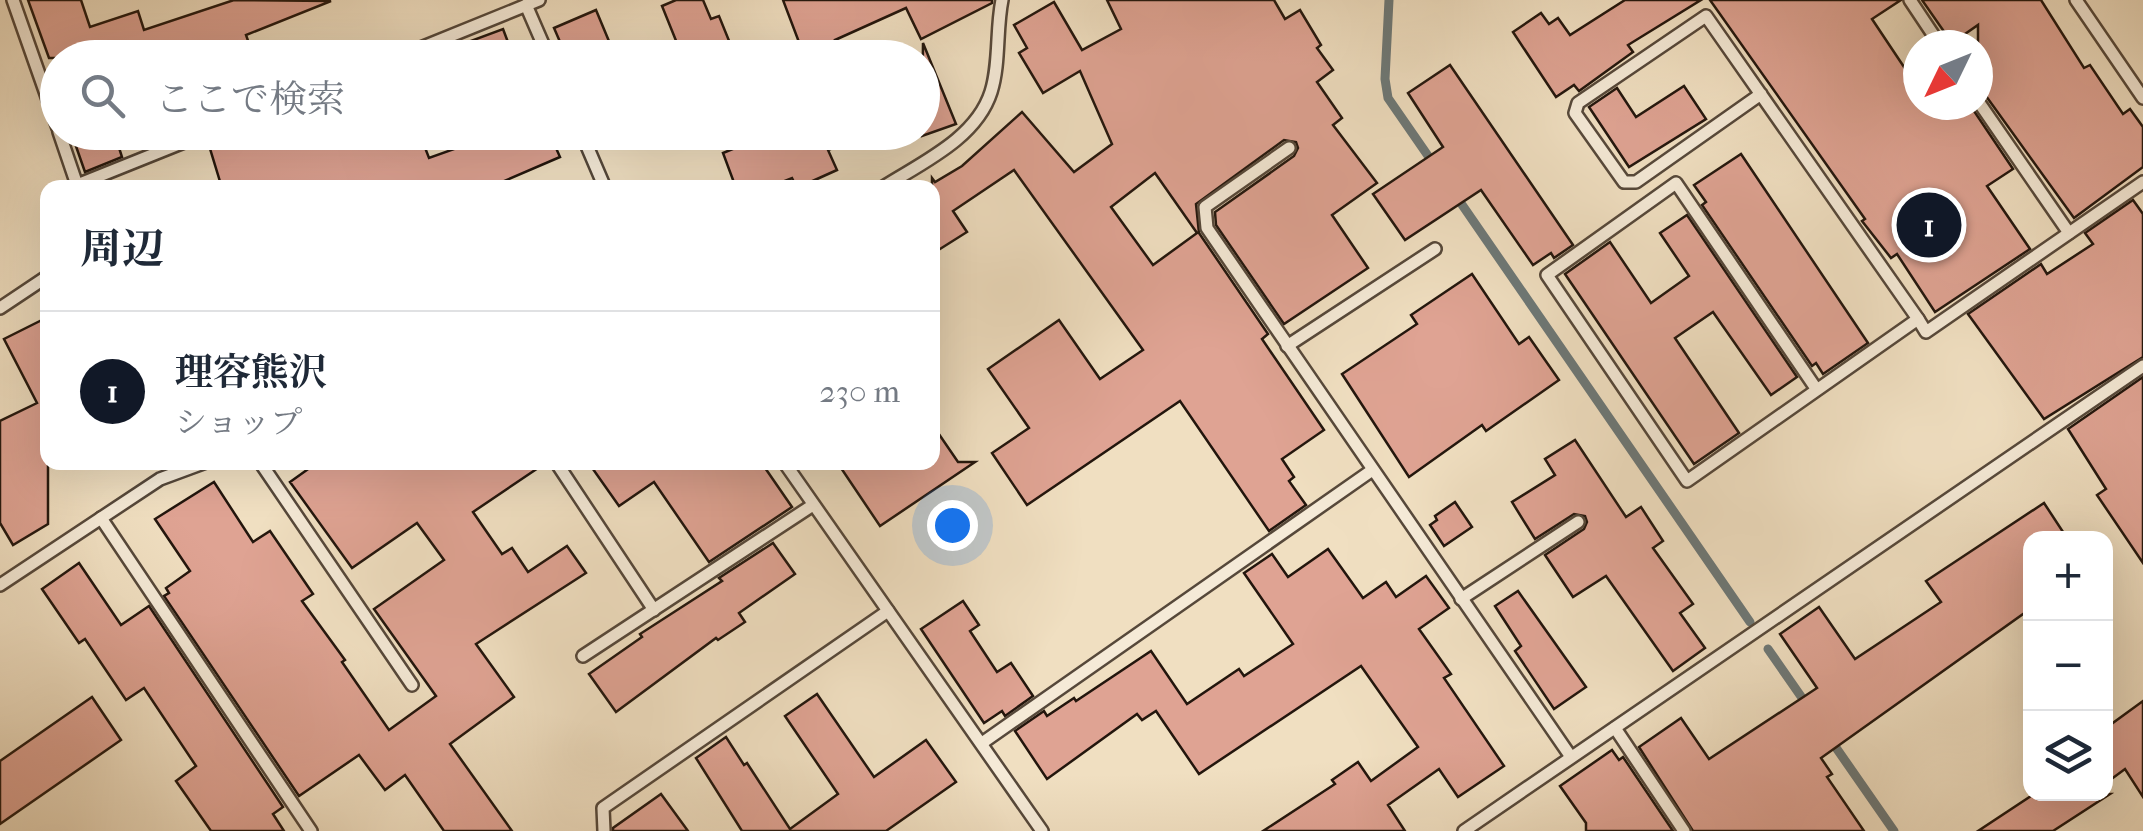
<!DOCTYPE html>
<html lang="ja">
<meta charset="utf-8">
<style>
body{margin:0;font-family:"IM FELL French Canon","Noto Serif JP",serif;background:#f6f6f7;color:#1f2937}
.controls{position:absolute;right:30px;bottom:30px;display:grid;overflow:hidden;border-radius:20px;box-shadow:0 10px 40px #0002}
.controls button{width:90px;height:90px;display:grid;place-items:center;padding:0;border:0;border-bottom:2px solid #e0e1e3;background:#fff;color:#1f2937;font:50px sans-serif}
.compass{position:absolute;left:1903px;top:30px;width:90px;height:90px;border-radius:50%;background:#fff;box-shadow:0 10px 40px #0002;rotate:227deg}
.you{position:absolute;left:952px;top:525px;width:35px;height:35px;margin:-25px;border:8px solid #fff;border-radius:50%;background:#1a73e8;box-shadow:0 0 0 15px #1a73e833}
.badge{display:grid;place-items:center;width:65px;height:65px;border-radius:50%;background:#111827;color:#fff;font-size:32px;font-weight:700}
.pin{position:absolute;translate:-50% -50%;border:5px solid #fff;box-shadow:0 2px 10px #0006}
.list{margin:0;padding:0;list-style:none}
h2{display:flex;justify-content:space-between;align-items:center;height:130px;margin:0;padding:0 40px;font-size:42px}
h2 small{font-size:32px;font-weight:400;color:#747a83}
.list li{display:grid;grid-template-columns:65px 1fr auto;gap:30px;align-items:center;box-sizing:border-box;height:160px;padding:0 40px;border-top:2px solid #e0e1e3}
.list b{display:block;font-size:38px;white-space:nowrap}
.list p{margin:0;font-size:32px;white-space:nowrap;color:#747a83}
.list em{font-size:32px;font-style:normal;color:#747a83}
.icon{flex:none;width:55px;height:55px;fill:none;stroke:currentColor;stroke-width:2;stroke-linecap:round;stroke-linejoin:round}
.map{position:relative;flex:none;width:2143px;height:831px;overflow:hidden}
.search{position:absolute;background:#fff;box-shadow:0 10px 40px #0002;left:40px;top:40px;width:900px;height:110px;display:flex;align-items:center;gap:25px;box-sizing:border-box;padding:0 35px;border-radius:55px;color:#747a83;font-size:38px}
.panel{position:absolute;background:#fff;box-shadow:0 10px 40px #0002;left:40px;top:180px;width:900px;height:290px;border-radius:20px}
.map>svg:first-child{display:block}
</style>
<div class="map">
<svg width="2143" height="831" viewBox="0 0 2143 831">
<rect width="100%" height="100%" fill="#f0dfc1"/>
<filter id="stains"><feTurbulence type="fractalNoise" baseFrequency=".002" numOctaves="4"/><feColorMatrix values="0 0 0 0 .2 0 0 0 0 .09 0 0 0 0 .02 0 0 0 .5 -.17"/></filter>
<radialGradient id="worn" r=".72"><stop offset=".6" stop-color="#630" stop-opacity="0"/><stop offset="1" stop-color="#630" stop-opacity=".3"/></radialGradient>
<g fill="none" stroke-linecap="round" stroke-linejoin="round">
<g stroke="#6d7877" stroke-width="9">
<path d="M1389,0L1385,79L1388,98L1433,163"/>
<path d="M1456,196L1750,622"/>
<path d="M1768,649L1807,705"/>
<path d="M1830,739L1894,831"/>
</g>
</g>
<g fill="#dfa393" stroke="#23160d" stroke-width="2.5" fill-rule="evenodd">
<path d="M28,0H81L90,27L138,11L144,30L234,0L331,1L246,35L254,58H49Z"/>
<path d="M676,0H703L711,19L719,16L736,58H683L662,6Z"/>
<path d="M783,0H992V3L921,39L906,8L835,40L842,58H805Z"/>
<path d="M1107,0H1274L1285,19L1300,10L1321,45L1317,48L1333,70L1317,82L1342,118L1333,125L1377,183L1332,215L1368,268L1284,324L1216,225L1215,212L1294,156L1298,148L1296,142L1284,140L1196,204L1199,233L1268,334L1262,339L1324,430L1282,459L1294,477L1289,481L1306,505L1269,531L1180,401L1027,505L992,453L1029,428L988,369L1059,320L1100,379L1143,350L1014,170L953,211L967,232L932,254V178L935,182L962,166L1022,112L1074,172L1112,144L1080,71L1043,93L1019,53L1027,48L1014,25L1054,2L1082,50L1121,29ZM1155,173L1197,233L1153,265L1111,207Z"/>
<path d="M1625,0H1701L1628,45L1633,52L1579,91L1574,85L1556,97L1513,32L1541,13L1549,24L1558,18L1570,35Z"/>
<path d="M1710,0H1901L1872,19L1918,88V105H1970L2013,169L1987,186L2030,249L1935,312L1897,254L1891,258L1862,221L1865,219Z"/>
<path d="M1922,0H2041L2084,68L2090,65L2123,114L2130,109L2143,127V167L2074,218L1986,96L1978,92V25L1952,43Z"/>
<path d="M596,10L616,58H567L554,28Z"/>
<path d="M503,29L514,58H434L433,55Z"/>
<path d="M923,43L956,124L922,136V132Z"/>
<path d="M1450,65L1573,245L1554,258L1551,253L1533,265L1481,190L1405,240L1373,194L1443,147L1408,93Z"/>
<path d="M1684,86L1706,119L1629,167L1589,107L1617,88L1636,117Z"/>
<path d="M71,132H114L122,157L85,172Z"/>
<path d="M218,132H419L429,158L482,139L484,145L511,132H549L560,157L488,188H222L208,142Z"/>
<path d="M774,132H869V134L828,150L837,170L797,188L792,178L767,188H736L723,153Z"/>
<path d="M1741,154L1868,343L1823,374L1816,363L1812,366L1702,205L1706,202L1694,185Z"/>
<path d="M2133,200L2143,214V357L2044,419L1968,314L2041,264L2047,274L2093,244L2085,233Z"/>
<path d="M1687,215L1797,377L1771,395L1713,312L1675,338L1739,433L1694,464L1565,274L1610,242L1651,303L1689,276L1660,233Z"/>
<path d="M1472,274L1519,344L1529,337L1559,380L1486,431L1482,425L1409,477L1342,374L1417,324L1411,315Z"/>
<path d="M48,317V524L13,545L0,523V421L37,403L4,339Z"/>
<path d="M2143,377V563L2097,495L2106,489L2068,429Z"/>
<path d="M932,424L958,462H975L880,526L837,462H932Z"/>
<path d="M1575,440L1626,517L1641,507L1663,541L1653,548L1693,604L1680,613L1705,648L1673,671L1606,576L1573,597L1545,555L1584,529L1587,522L1585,516L1574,514L1535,539L1512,502L1555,475L1545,459Z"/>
<path d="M318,462H547L473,512L502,554L512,548L528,572L567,546L586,573L476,644L514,697L450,744L512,831H444L405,775L385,790L359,755L299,796L164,596L169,593L166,588L190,571L155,519L214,482L253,542L270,531L313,594L302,601L345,660L342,662L389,730L436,696L374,609L444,560L417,523L352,568L290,482Z"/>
<path d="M588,462H761L792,507L709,562L654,482L619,506Z"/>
<path d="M1455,502L1472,527L1444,546L1430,525L1437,520L1435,516Z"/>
<path d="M2044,503L2067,538H2030V609L1821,758L1832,774L1827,777L1864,831H1693L1639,747L1681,718L1709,759L1817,688L1780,634L1819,607L1855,659L1941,602L1926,581Z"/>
<path d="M773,543L795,574L739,613L745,622L718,640L716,638L616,712L589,674L642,637L640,634L722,581L719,578Z"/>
<path d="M1328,549L1363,598L1386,582L1396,597L1426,576L1449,608L1419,629L1451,674L1444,678L1504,766L1458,797L1439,769L1388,805L1405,831H1263L1335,784L1332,780L1358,762L1371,781L1418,747L1361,666L1199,774L1156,711L1142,720L1137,714L1047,779L1015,731L1044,711L1047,716L1074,698L1076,701L1151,651L1187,704L1239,669L1244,676L1293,644L1244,573L1272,554L1288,577Z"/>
<path d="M79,563L121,625L149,606L283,807L273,814L284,831H211L176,781L196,766L144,688L126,700L85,639L79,643L42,589Z"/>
<path d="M1518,591L1586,687L1554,709L1515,651L1521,646L1495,606Z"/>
<path d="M963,601L979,625L970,631L997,672L1011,663L1033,696L1005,716L1002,711L984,723L921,629Z"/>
<path d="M817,694L874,777L926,740L956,782L886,831H742L696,758L726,737L744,765L747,763L790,829L838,794L785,716Z"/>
<path d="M92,697L121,740L0,824V761Z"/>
<path d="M2143,701V797L2125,769L2106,783V728Z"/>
<path d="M1612,750L1619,760L1623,757L1673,831H1586V823L1560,786Z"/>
<path d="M661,794L688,831H613V828Z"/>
<path d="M2034,794H2110L2053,831H1978Z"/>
</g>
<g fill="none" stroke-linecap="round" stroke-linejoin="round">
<g stroke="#56483a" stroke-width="16">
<g id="service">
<path d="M13,0L58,128"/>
<path d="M1910,0L1940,45"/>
<path d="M2076,0L2143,98"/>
<path d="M526,5L549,58"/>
<path d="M396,58L539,0"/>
<path d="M1761,94L1636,182H1624L1575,113L1578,103L1706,16L1918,319L1926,332L2143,182"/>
<path d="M1978,101L2069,233"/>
<path d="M59,132L78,188"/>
<path d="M581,132L605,188"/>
<path d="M1289,148L1205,207L1207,228L1571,757"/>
<path d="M77,185L209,132"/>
<path d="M882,188C921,163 976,139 991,92C1000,64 996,29 1002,0"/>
<path d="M0,308L48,276"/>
<path d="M1287,346L1435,249"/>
<path d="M1817,390L1676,183L1547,275L1687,481L1918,319"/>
<path d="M260,462L412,685"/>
<path d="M556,462L654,610"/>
<path d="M784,462L1042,831"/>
<path d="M101,518L311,831"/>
<path d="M0,585L160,479L206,462"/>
<path d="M1461,599L1578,522"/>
<path d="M583,656L813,505"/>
<path d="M1615,728L1684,831"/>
<path d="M982,743L1371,471"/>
<path d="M604,831L603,808L888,611"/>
<path d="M1464,831L2143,366"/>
</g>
</g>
<use href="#service" stroke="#f5ead7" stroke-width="11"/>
</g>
<rect width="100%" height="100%" filter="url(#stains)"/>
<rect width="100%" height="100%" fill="url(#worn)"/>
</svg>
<div class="controls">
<button>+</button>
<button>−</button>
<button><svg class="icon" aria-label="layers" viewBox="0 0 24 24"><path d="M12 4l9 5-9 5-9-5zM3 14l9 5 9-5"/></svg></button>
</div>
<svg class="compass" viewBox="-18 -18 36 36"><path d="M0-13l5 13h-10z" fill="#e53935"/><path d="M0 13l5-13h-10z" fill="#747a83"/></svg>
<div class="you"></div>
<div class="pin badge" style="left:1929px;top:225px">1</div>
<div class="search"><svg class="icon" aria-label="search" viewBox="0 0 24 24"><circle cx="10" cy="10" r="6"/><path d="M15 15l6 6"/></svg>ここで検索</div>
<section class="panel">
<h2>周辺<small></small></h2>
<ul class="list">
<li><span class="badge">1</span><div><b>理容熊沢</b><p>ショップ</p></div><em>230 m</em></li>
</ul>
</section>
</div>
